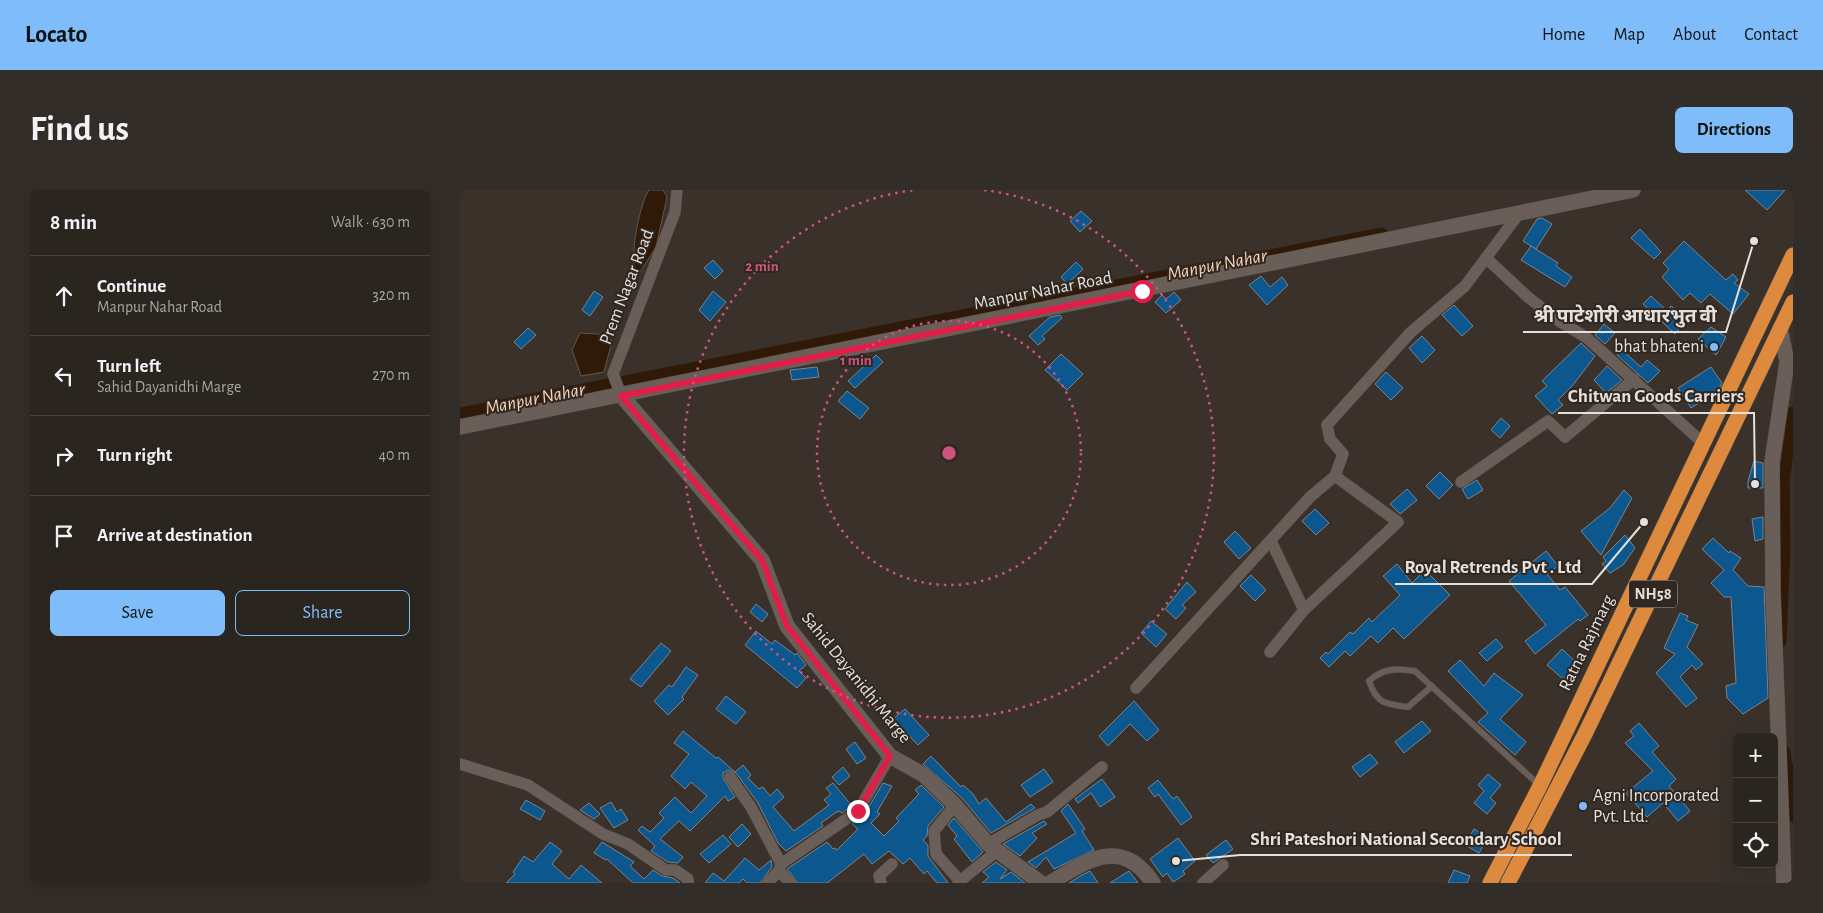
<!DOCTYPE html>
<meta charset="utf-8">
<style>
body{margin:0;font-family:"Alegreya Sans","Noto Sans Devanagari",sans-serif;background:#332d29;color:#f1f3f6}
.controls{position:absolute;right:15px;bottom:15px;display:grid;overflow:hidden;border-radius:8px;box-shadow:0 5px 20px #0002}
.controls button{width:45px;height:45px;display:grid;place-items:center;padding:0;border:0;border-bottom:1px solid #47423e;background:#2b2520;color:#f1f3f6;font:25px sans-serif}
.stop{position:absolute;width:15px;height:15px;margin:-11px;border:4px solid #e11d48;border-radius:50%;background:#fff}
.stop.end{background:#e11d48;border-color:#fff;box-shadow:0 1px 5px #0008}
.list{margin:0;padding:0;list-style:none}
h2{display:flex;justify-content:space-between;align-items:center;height:65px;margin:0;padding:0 20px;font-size:21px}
h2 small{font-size:16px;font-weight:400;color:#a6a5a5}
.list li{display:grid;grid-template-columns:32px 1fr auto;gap:15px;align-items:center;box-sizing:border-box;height:80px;padding:0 20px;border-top:1px solid #47423e}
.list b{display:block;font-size:19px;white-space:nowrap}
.list p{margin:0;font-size:16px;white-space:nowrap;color:#a6a5a5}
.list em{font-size:16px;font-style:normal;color:#a6a5a5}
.actions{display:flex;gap:10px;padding:15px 20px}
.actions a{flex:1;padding:11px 0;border:1px solid #7ebdf9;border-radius:8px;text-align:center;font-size:18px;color:#7ebdf9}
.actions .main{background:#7ebdf9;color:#111}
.icon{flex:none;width:28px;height:28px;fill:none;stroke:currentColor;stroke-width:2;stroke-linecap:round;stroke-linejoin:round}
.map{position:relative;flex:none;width:1333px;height:693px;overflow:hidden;border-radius:8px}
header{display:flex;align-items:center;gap:30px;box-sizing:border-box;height:70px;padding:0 25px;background:#7ebdf9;color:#111}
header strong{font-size:24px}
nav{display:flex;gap:28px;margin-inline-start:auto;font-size:18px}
.intro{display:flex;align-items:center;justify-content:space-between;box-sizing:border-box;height:120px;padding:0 30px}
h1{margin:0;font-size:35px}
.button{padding:12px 22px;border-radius:8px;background:#7ebdf9;color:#111;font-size:18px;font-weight:700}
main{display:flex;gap:30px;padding:0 30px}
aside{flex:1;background:#2b2520;border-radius:8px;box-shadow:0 5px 20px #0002}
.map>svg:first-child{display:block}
</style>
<header>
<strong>Locato</strong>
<nav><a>Home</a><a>Map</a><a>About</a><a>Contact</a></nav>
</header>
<div class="intro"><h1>Find us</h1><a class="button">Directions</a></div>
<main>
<aside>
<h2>8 min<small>Walk · 630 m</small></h2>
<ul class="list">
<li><svg class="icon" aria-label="ahead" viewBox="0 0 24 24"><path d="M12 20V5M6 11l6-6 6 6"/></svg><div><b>Continue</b><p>Manpur Nahar Road</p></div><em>320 m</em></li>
<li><svg class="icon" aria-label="left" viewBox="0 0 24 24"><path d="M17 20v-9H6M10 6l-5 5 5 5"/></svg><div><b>Turn left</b><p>Sahid Dayanidhi Marge</p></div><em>270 m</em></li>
<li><svg class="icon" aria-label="right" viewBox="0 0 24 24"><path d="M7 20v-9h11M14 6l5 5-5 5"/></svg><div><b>Turn right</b></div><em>40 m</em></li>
<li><svg class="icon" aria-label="arrive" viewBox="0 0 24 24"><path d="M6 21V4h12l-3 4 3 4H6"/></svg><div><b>Arrive at destination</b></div></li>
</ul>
<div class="actions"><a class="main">Save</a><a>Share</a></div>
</aside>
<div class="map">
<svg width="1333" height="693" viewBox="0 0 1333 693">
<rect width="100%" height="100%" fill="#39312a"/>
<g fill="#301a07" stroke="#675547">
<path d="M189,0H203L207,7L196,57L180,82L176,81C169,68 180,12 189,0Z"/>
<path d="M120,143L138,144L152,151L144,182L121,186L112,160Z"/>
</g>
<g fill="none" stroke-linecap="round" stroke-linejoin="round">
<g stroke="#301a07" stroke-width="11">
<path d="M165,191L922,43"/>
<path d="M0,223L149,194"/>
<path d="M1321,452L1325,359L1324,293L1333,222"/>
<path d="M1324,560L1332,598L1333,627"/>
</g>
</g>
<g fill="#0d578f" stroke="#7b848d">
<path d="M1285,0H1325L1307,20Z"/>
<path d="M621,21L632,31L620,42L610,31Z"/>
<path d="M1082,28L1092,34L1076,59L1063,51L1077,29Z"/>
<path d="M1180,39L1201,62L1194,69L1171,48Z"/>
<path d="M1224,51L1266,90L1273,84L1278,90L1274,93L1289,104L1273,124L1250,104L1241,113L1230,103L1223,110L1202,87L1209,79L1203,73Z"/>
<path d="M1071,56L1098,73L1096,76L1112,87L1105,97L1061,70Z"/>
<path d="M253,70L263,81L255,89L244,78Z"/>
<path d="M616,72L623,79L607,94L601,87Z"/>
<path d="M801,86L810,97L822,87L828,95L807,115L789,95Z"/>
<path d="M134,101L143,107L130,126L122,120Z"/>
<path d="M253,101L266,112L250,131L239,120Z"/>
<path d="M714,102L721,110L706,123L695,112L702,105L706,109Z"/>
<path d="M1191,106L1207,121L1211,116L1227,129L1215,144L1183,114Z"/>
<path d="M994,115L1013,136L1002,146L982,125Z"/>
<path d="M600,125L602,128L582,146L585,149L578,155L569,146L590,127Z"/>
<path d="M1144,134L1155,143L1145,154L1135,145Z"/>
<path d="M1251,137L1266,147L1256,165L1238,149Z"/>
<path d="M68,138L76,145L61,159L54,152Z"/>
<path d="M962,146L975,160L962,173L949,158Z"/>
<path d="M1121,153L1135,166L1113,195L1098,210L1103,215L1092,224L1075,206L1087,196L1082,191Z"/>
<path d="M1162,160L1181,177L1187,170L1200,181L1188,193L1157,165Z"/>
<path d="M601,164L623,184L607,200L585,180Z"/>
<path d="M416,165L423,172L395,198L388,191Z"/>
<path d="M1147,176L1162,190L1146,203L1134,190Z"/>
<path d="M357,177L359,187L332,190L330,180Z"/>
<path d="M1251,177L1262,193L1258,201L1231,218L1218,198Z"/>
<path d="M926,182L943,198L931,210L915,194Z"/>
<path d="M387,201L409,218L400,229L378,211Z"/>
<path d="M1041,228L1050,236L1040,248L1031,240Z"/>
<path d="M1294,271L1303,273V298H1288V291Z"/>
<path d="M980,282L993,295L979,309L966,296Z"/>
<path d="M1017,290L1023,300L1008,309L1002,299Z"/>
<path d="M947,299L957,310L940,324L930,314Z"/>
<path d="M1164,300L1172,308L1141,365L1121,341L1150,318Z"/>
<path d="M855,319L869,333L856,345L842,331Z"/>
<path d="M1303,327V349L1295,351L1292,329Z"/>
<path d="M775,341L791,358L779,369L764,352Z"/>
<path d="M1165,345L1175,358L1163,375L1150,383L1142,374L1146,371L1143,367Z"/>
<path d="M1253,348L1269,363L1270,361L1281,368L1273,380L1288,396L1304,397L1308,508L1283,524L1267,508L1266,496L1276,493L1271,407H1264L1251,393L1264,380L1242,359Z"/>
<path d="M1086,361L1098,376L1087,384L1100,400L1105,397L1128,425L1120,431L1118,429L1075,464L1065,451L1086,435L1049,391Z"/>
<path d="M937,374L952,393L965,380L990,405L944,449L933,438L918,453L911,446L890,466L885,461L869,477L860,468L866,462L868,464L890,442L893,444L909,428L912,432L940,405L923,386Z"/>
<path d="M791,385L806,400L795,411L780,396Z"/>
<path d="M727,392L736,402L722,415L726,418L716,429L705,419Z"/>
<path d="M296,414L308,424L302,432L290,422Z"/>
<path d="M1220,423L1228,426L1226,430L1238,435L1227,457L1243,474L1236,480L1232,475L1220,487L1237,508L1226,517L1196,483L1215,464L1204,458Z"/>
<path d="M691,431L707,444L696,457L681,443Z"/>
<path d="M296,441L312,454L315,450L335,465L337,463L346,475L339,481L346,488L337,498L285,455Z"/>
<path d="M1036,449L1043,457L1027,471L1019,463Z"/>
<path d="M201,453L211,461L181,497L170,489Z"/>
<path d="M1102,459L1118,474L1103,489L1087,475Z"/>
<path d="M1000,470L1024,496L1034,483L1063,505L1040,529L1066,552L1055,565L1018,532L1028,523L988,481Z"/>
<path d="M226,477L238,485L222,507L224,509L208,525L194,511L209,495L212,497Z"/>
<path d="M266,506L286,522L276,534L256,519Z"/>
<path d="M674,511L699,540L687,551L670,534L648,556L639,546Z"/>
<path d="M445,519L469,545L458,555L433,529Z"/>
<path d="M962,531L971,541L944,563L935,552Z"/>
<path d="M1179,533L1199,556L1192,562L1216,589L1209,596L1230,621L1218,631L1203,613L1187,627L1166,603L1193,581L1165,553L1174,546L1170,541Z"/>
<path d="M223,541L256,568L258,567L275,582L283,575L291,585L288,588L299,599L303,597L310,606L317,599L324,607L313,617L334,641L369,615L364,610L371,604L366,598L373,593L392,616L382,623L379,621L375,623L361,633L363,636L326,661L318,653L298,613L276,583L269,580L263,583V588L275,607L268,611L265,606L230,641L219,631L200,649L223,667L218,673L208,672L191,661L195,656L178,640L182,636L190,642L204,628L199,623L215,607L231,623L247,606L231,592L225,599L211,586L229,564L214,553Z"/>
<path d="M395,552L406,568L397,574L386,559Z"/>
<path d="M910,564L918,573L900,587L892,577Z"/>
<path d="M471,566L501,597L503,595L513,604L519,614L526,608L546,632L571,614L575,618L531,643L502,608L463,574Z"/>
<path d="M383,577L390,586L379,595L372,587Z"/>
<path d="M584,579L593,592L570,607L561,595Z"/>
<path d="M1028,584L1041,595L1030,608L1036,613L1027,624L1014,613L1024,601L1018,595Z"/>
<path d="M642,589L655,607L640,617L631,603L618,613L615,609Z"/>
<path d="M698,590L713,609L717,606L732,627L721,635L698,604L695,607L688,598Z"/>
<path d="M423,593L432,596L417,622L420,624L411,633L424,646L439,631L436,628L459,604L455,600L461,595L484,617L468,636L467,646L463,650L468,655V666L488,693H477L467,681L464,684L450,668L443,674L429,661L412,674L404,664L367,693H338L327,679L367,652L373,659L375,658L377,660L398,639L392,634L404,625Z"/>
<path d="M66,610L85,621L80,630L60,619Z"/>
<path d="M151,612L157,622L161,619L168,630L154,638L140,618Z"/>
<path d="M129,613L140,624L134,629L120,620Z"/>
<path d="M608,614L625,639L622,641L634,660L594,679L586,667L576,678L568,672L616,643L601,621Z"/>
<path d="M494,628L523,662L512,672L494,649L497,646L488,635Z"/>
<path d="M584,631L587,634L572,643L577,648L560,666L543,654Z"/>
<path d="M282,634L291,644L278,657L269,647Z"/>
<path d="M1014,639L1028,647L1019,663L1005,655Z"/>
<path d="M263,645L271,654L249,673L240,664Z"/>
<path d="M718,648L735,671L723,681L725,684L713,692L707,683L703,687L690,669Z"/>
<path d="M766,650L773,659L753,673L746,665Z"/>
<path d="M90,652L102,661L92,674L109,689L121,675L142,693H46L55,684L53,682L64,666L73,672Z"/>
<path d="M142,652L174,672L170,676L184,689L193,680L202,686L213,688L220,693H173L147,669L146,670L134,663Z"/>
<path d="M285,668L299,680L311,670L312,677L300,693H287L283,689L279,693H245L253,683L264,691Z"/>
<path d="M536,672L547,680L540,689L551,682L565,693H522L529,687L523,682Z"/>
<path d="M994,680L1010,686L1007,693H988Z"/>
<path d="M630,681L638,693H609L622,685Z"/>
<path d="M669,681L678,693H650Z"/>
</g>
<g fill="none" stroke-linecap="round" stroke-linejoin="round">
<g stroke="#534c47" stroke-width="7">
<path id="lane" d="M972,496L948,517C925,514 917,514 909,491C923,478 937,478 955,481L1079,595"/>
</g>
<g stroke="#534c47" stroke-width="12">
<g id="street">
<path d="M1026,68L1069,108L1099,131L1127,148L1243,253"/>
<path d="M161,205L153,184L215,22L217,0"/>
<path d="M1001,292L1088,231L1105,247L1174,189"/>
<path d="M844,420L938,332L875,286"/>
<path d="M810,462L844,420L811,351"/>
<path d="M676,498L850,307L875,286L883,264L870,249L867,235L951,142L1005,96L1058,25"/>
<path d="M0,574L68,595L143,644L168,654L206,680H215L228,689V693"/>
<path d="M270,587L291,617L321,674"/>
<path d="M495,615L474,641L476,664L500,691L498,693"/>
<path d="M528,654L578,625L587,622L642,577"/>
<path d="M319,681L331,693"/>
<path d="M500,691L537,661"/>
<path d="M307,693L319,681L321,674L398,621L430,566"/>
<path d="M421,693L419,686L432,674"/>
<path d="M743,693L763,675"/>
</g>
</g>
<g stroke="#534c47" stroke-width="16">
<g id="secondary">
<path d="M1320,138L1327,172L1312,272L1313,403L1324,693"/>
<path d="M161,205L302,370L327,436L430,566L464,585L495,615L528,654L581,693"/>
<path d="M0,237L1173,0"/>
<path d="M590,693C627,670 662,646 693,693"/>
</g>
</g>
<g stroke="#534c47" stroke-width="16">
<g id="highway">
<path d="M1030,693L1080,596L1333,65"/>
<path d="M1048,693L1125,544L1333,112"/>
</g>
</g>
<use href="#lane" stroke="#695f58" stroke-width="5.5"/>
<use href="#street" stroke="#695f58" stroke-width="11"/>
<use href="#secondary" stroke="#695f58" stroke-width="15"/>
<use href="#highway" stroke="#dd893e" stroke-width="15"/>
</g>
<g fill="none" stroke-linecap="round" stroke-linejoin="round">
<path stroke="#e11d48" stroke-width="6" d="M398,621L430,566L327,436L302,370L161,206L682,101"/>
</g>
<g fill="none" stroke="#cd5482" stroke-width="2.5" stroke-dasharray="2.5 5">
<circle cx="489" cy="263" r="132"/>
<path d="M524 0A265 265 0 1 1 454 0"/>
</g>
<g fill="#7ebdf9" stroke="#2f2720" stroke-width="2">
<circle cx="1254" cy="157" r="5"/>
<circle cx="1123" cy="616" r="5"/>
</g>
<g text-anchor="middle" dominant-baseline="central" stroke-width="4" stroke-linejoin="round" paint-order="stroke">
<rect fill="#2f2720" stroke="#afa8a4" stroke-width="1" x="1169" y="390.5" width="48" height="27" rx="4"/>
<g font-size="16" font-weight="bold" fill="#e6e0dc">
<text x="1193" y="404">NH58</text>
</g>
<g font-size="18" fill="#e6e0dc" stroke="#2f2720">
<text transform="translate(167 97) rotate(-69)">Prem Nagar Road</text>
<text transform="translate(583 101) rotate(-11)">Manpur Nahar Road</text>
<text transform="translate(1127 453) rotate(-64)">Ratna Rajmarg</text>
<text transform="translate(396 488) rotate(51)">Sahid Dayanidhi Marge</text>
</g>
<g font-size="18" fill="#e6e0dc" stroke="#2f2720" text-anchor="end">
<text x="1244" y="157">bhat bhateni</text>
<text x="1133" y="606" text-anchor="start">Agni Incorporated<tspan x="1133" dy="21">Pvt. Ltd.</tspan></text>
</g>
<g font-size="19" font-style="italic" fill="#f9d3b6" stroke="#2f2720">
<text transform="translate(757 75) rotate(-11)">Manpur Nahar</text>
<text transform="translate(75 209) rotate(-11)">Manpur Nahar</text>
</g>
</g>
<circle cx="489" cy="263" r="8" fill="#cd5482" stroke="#2f2720" stroke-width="2.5"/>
<g font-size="15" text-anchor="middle" font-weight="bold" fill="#cd5482" stroke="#2f2720" stroke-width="4" stroke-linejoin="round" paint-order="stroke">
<text x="302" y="81">2 min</text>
<text x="396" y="175">1 min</text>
</g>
<path fill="none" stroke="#e6e0dc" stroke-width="2" d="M1294 51L1266 142H1063M1295 294L1294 223H1098M1184 332L1132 394H935M716 671L780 665H1112"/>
<g fill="#e6e0dc" stroke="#2f2720" stroke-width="2">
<circle cx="1294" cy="51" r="5"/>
<circle cx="1295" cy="294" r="5"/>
<circle cx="1184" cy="332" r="5"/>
<circle cx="716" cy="671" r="5"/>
</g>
<g font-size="19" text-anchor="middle" font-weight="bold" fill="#e6e0dc" stroke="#2f2720" stroke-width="4" stroke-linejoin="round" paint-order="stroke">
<text x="1165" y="132">श्री पाटेशोरी आधारभुत वी</text>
<text x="1196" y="212">Chitwan Goods Carriers</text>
<text x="1033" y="383">Royal Retrends Pvt . Ltd</text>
<text x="946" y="655">Shri Pateshori National Secondary School</text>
</g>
</svg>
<div class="controls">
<button>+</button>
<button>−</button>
<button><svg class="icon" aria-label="locate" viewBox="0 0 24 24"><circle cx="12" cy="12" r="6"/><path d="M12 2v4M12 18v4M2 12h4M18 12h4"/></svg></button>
</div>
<div class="stop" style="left:682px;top:101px"></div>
<div class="stop end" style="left:398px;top:621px"></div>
</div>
</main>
